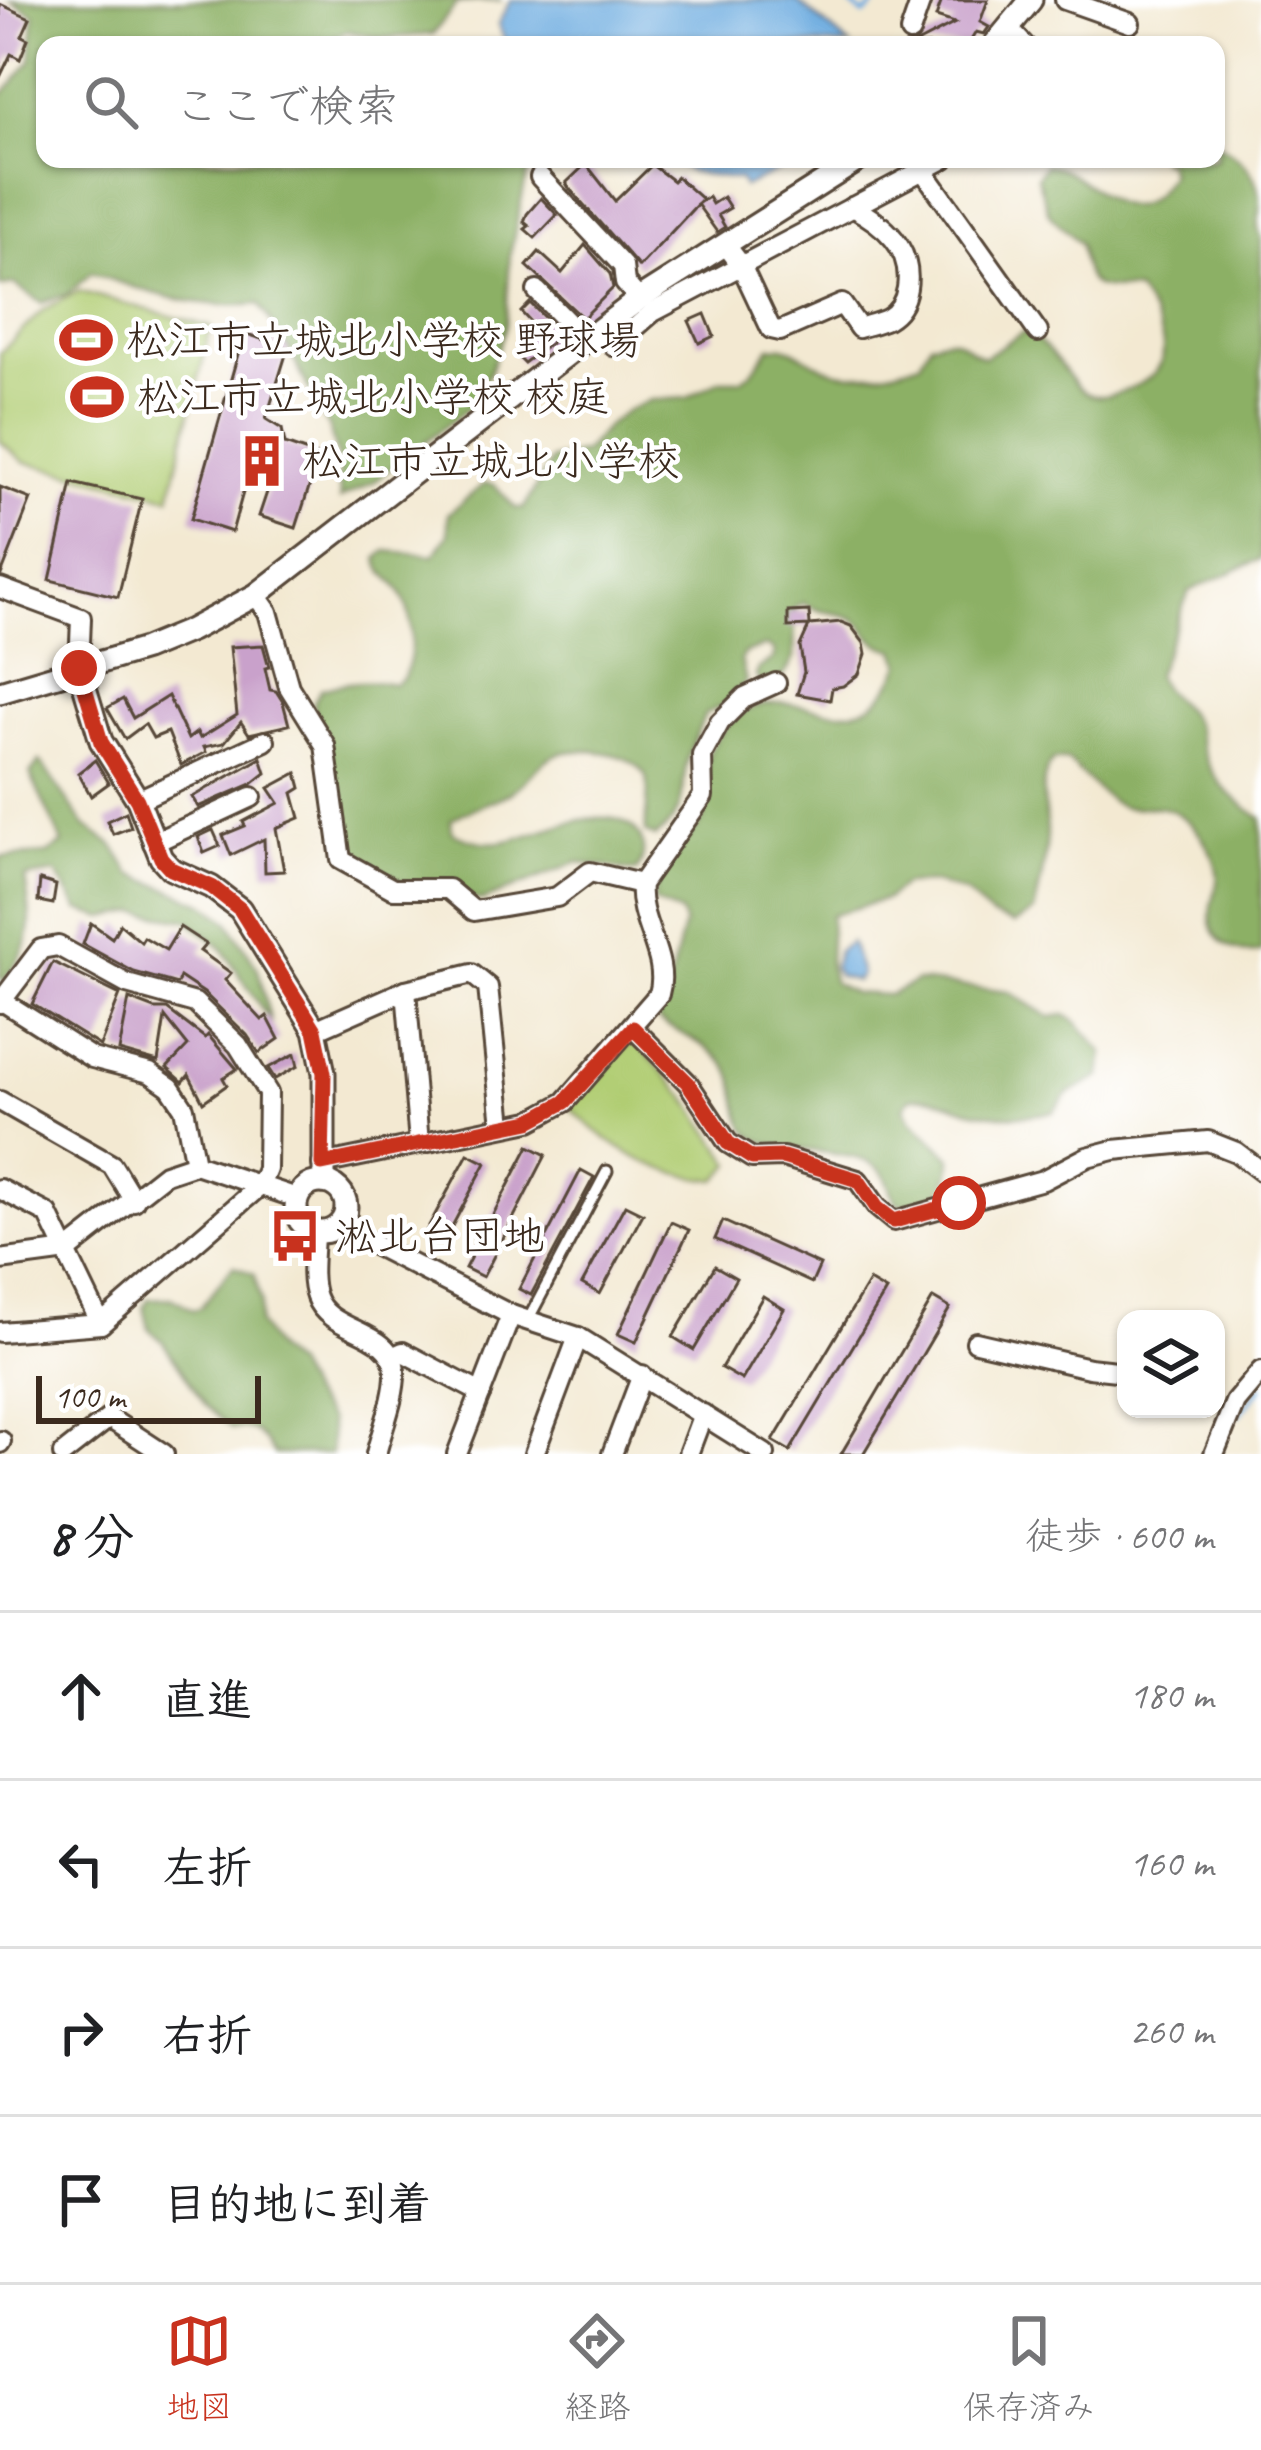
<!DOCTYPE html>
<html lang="ja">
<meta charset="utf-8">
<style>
body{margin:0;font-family:Caveat,"Klee One",sans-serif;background:#f6f6f6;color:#202124}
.controls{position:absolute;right:36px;bottom:36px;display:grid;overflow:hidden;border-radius:24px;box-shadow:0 3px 9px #0004}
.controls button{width:108px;height:108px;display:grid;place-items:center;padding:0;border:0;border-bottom:3px solid #e0e0e0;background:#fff;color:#202124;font:60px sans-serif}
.scale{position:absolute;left:36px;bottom:30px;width:225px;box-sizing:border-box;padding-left:12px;border:6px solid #3b2a1e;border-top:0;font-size:33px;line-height:42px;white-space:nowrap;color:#3b2a1e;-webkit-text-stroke:9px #fff;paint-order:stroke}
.stop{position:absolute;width:36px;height:36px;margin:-27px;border:9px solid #c8321e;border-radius:50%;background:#fff}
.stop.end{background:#c8321e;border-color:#fff;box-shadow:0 3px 12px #0008}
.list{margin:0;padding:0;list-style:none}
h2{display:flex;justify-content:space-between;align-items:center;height:156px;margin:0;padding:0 48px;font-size:51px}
h2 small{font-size:39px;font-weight:400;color:#757577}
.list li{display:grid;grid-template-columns:78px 1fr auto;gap:36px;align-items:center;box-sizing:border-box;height:168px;padding:0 48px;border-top:3px solid #e0e0e0}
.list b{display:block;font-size:45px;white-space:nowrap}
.list em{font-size:39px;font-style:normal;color:#757577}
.icon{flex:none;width:66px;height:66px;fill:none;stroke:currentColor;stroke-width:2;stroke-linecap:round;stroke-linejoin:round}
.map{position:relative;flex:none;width:1261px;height:1454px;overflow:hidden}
.search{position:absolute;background:#fff;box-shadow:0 3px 9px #0004;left:36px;right:36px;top:36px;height:132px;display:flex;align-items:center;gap:30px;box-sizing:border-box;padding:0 42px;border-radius:24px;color:#757577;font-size:45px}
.sheet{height:828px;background:#fff}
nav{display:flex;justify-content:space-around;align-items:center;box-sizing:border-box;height:168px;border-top:3px solid #e0e0e0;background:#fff;font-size:33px;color:#757577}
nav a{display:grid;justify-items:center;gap:6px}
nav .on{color:#c8321e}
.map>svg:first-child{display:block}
</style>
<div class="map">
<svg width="1261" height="1454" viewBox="0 0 1261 1454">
<rect width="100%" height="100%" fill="#fff"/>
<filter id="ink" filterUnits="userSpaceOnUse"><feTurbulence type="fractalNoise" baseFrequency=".00833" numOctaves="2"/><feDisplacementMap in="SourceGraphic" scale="24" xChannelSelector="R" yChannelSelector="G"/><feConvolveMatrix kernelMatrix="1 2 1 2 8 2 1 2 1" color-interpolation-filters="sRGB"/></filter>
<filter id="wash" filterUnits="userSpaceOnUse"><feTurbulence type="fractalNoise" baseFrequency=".004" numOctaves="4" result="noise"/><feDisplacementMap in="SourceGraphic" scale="48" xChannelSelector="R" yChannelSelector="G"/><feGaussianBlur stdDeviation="2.7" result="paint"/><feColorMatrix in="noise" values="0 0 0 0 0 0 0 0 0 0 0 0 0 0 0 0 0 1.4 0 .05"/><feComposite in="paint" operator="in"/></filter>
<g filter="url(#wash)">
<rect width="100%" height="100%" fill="#f3e9d2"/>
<g fill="#b1cd73" stroke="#767c48" stroke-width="3">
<path d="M79,291L211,327L170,497L24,462L0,441V353L43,310Z"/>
<path d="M635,1042L685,1096L732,1164L717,1180C654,1174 615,1151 569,1107L629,1043Z"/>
</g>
<g fill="#8cb065" stroke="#646d42" stroke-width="3">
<path d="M10,0H502L457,3L433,34L382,38L346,31L322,45H45V159H547L527,174L510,254L506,326L490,371L471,406L375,481L340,499L338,460L330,431L288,348L259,304C196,310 150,293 91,273L68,294L41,303L14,284L0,287V98L31,61L34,14Z"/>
<path d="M1216,143C1244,159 1261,175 1260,210C1258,223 1256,226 1261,238V559L1189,591L1156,675C1166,696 1172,696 1186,711C1198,723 1198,740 1204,755C1215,784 1236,801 1261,818V952C1242,957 1213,943 1211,921C1209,893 1228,883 1209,849C1198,828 1179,806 1152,807C1140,807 1128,810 1116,804C1097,793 1083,774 1067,760H1053C1035,784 1047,807 1047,835C1046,861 1040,887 1034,912L1014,924L991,916L966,893L935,883L904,884L887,899L831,915L829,967L834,983L854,993L889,995L917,981L1009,992L1050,1017L1065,1015L1077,1022L1104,1053L1100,1077L1067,1095L1053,1112C1024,1117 994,1117 966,1109C946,1103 931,1093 910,1098L904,1107L910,1119L951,1157C952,1192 932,1205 898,1204C889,1193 890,1181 882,1171C864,1149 784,1154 756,1138C734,1126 741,1087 729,1069C711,1045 684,1036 659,1021L657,1015L665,1001L684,923L680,913L654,902C654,849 696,846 707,809C712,789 701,765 713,745C776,642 854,776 901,664L896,650C863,643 870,625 850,617C833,611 820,614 804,603L795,607L794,658L784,676L762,683L756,677L758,669L774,658V650L766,646L744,653L741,660L746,681L729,702L705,714C701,726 694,738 690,750C677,788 693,807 656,837L646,833C644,815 651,793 646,777C636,751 576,745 553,756C541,761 530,778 518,787C500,802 472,806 451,820L452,832C468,841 489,845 507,841C540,834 617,795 640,837C646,849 643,862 636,872L578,862L482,901L383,877L359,862L346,848L313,704L321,689C344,682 370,680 395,684L404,677C415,648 415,607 393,582C384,572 380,573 378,558L386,551L434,555L448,534V514L485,483L495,485L515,508H524L551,460L584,452L608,425L626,411L651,400L687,398L720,380H740L751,373L770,347C793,344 803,358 824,367C854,381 890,373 920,362L930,343C962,331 959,347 984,357L1023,332C1057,345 1068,389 1091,395C1107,399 1122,392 1137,385C1183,364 1159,322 1137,291C1090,285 1088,296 1080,244L1049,214L1037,177L1045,165C1089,165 1125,251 1170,174L1167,163L1159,159H1216Z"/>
<path d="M40,761L85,826L114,846L131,874L204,903L228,921L258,969L271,1023L222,948L188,920L137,912L104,918L79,910L56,873L25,878C32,927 36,940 4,980L0,979V857L47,854L63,844L30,774Z"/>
<path d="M233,1266L254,1274L261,1302L259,1324L276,1351L294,1366L308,1393L330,1421L331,1454H274C259,1435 258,1425 232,1429L206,1406L162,1341L149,1329L144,1307L148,1299L173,1298L193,1310L200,1308Z"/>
</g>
<g fill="#6cabdf" stroke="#546a7e" stroke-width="3">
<path d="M511,0H796L850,45H507L498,24Z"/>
<path d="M670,159H804L744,187L740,180L690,172Z"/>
<path d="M851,942L861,974L856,981L838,976L833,967L838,951Z"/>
</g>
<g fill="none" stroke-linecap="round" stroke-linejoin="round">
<g stroke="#6cabdf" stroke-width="4.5">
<path d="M845,0L864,15L869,11"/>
<path d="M871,9L880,0"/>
<path d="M1239,1415L1261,1387"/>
</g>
</g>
<g id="blocks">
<g fill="#c9a1cb">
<path d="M942,0H988L980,22L989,27L984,34L976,32L968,45H913L955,23L936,17Z"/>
<path d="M0,4L30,18L22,36L28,39L20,59L11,54L0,77Z"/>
<path d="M586,164L615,201L652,165L673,181L677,177L702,199L639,267L569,188L566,183Z"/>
<path d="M708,197L712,204L723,197L730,208L718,215L725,227L717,232L697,204Z"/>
<path d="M541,198L557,215L535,238L525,229L529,226L524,222L527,214Z"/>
<path d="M585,245L610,274L613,288L583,318L527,266L539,252L562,273Z"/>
<path d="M530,303L561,335L524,363L516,355L521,339L534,326L521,312Z"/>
<path d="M705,314L714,336L699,343L689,321Z"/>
<path d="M244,333L288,348L266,419L282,429L285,444L319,456L296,528L259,516L272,477L250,467L232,532L191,519Z"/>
<path d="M72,483L142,499L118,597L50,580Z"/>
<path d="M0,487L31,499L1,575H0Z"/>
<path d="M809,611L810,625L841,622L851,626L864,643L866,654L859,674L843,686L832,688L830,700L797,694L804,672L800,646L809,626L788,627V612Z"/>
<path d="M263,645L269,667L265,668L270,690L276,691L283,702L289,725L249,734L241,722L224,743L204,747L206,752L181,765L168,732L153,738L145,724L125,739L107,708L123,699L133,718L168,696L188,739L197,732L200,738L237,715L230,647Z"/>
<path d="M261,758L266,773L252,784L198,807L192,797Z"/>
<path d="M95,760L109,783L91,796L78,773Z"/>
<path d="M297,773L301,788L293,793L300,818L276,828L284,871L265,872L264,839L231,855L223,835L245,826L243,822L279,803L269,788Z"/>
<path d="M126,812L131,827L113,834L107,821Z"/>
<path d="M213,830L220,846L204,853L198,837Z"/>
<path d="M40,880L56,885L53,904L38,901Z"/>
<path d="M91,923L112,938L120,924L141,942L144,937L166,950L180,927L206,944L200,951L231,973L225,980L262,1020L267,1016L279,1039L259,1053L247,1035L204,993L180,977L177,984L134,972L83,944Z"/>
<path d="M53,962L120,995L100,1046L32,1004Z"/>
<path d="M129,999L155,1009H167L205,1038L208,1035L237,1069L223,1078L227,1085L203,1102L189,1075L183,1082L167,1068L188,1046L165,1017L158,1062L119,1051Z"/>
<path d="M295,1054L298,1066L275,1079L268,1068Z"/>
<path d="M529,1146L546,1155L483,1277L465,1268Z"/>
<path d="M468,1154L486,1163L443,1243L425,1233Z"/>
<path d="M581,1170L594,1177L531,1295L519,1289Z"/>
<path d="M625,1205L643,1214L600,1294L582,1284Z"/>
<path d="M723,1221L820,1265L812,1283L715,1239Z"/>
<path d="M671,1222L689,1230L636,1342L618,1334Z"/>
<path d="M715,1266L736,1278L694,1350L673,1337Z"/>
<path d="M869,1281L886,1291L790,1451L773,1441Z"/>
<path d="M763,1296L784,1309L742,1380L721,1368Z"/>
<path d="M933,1298L950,1308L902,1389L863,1454H841Z"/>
</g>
</g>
</g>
<g filter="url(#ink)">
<use href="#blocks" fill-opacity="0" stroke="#574739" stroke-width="3"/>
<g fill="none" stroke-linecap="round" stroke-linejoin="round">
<g stroke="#574739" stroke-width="15">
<path id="service" d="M528,1320L607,1171"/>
</g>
<g stroke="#574739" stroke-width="24">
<g id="minor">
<path d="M1065,0L1130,23"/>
<path d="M1008,28L1024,45"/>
<path d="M910,32L921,0"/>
<path d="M922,169L1038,332"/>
<path d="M540,177L623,266L625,283L639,299"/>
<path d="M725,244L741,265L771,329L780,331L842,304L859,328C868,325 878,323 887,319C899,312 905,301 907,288C913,248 884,224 852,207"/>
<path d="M537,291L585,340"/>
<path d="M614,346L653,312L944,159"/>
<path d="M0,588L81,618L79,668"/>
<path d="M256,595L268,612L289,687L325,745L341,860L393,889H448L474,911L557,897L590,872L641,884"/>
<path d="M138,800L265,741"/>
<path d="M153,843L252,797"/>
<path d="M406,990L419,1143"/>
<path d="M2,1001L92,1058L150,1073L170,1087L184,1108L195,1164"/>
<path d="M0,1003L41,949L58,946L127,984L195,1003L238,1045L268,1093L267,1169L260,1186L101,1324L0,1332"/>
<path d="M633,1028L688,1083L728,1143L752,1158L783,1157L858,1180L877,1207L894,1221L1043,1180L1087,1157L1114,1150L1208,1141L1236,1152L1261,1171"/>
<path d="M315,1030L406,990L472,974L488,987L502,1125"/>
<path d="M0,1101L112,1165L134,1201"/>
<path d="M322,1164L530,1121L565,1102L659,994C670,957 637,922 641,884L703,796L702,755L720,722L745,697L776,683"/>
<path d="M0,1189L48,1214L101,1324"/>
<path d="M337,1226L511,1315L578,1337L765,1454"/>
<path d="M314,1231C314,1251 309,1278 316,1297C329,1334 392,1328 395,1371C396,1396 382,1429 376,1454"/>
<path d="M0,1260L67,1251L165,1174L195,1164L297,1198"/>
<path d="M976,1342L1089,1368L1126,1372"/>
<path d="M392,1357L403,1352L481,1393"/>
<path d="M0,1443L1,1441"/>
<path d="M63,1454L109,1418L164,1454"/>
<path d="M457,1454L511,1315"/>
<path d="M534,1454L578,1337"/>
<path d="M612,1454L642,1375"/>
<path d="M688,1454L703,1414"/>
<path d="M1214,1454L1235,1402L1261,1371"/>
</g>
</g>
<g stroke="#574739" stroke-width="27">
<g id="tertiary">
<path d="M994,45L1031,0"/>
<path d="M79,668L101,741L138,800L161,858L171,869L211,887L240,909L315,1030L324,1073V1182"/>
<path d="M0,692L145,649L191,630L256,595L639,299L860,159"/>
<circle cx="321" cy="1207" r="25"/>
</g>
</g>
<use href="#service" stroke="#fff" stroke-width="9"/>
<use href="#minor" stroke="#fff" stroke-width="18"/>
<use href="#tertiary" stroke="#fff" stroke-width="21"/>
</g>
</g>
<g fill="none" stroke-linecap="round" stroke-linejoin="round" filter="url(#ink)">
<path stroke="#c8321e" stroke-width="15" d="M79,668L101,742L137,800L161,858L171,869L212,887L240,909L315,1030L324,1073L322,1164L530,1121L565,1102L633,1028L688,1083L728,1143L752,1158L783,1157L858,1180L877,1208L894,1221L959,1203"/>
</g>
<defs>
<g id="stadium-bare" transform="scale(4.14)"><path d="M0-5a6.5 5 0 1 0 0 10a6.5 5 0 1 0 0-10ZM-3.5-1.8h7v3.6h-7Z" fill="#c8321e" stroke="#fff" stroke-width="2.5" paint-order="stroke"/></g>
<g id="building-bare" transform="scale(4.14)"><path d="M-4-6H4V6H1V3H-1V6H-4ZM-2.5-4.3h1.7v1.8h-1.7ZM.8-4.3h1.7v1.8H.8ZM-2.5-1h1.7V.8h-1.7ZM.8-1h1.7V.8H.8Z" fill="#c8321e" stroke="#fff" stroke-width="2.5" paint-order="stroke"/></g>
<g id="bus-bare" transform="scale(4.14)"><path d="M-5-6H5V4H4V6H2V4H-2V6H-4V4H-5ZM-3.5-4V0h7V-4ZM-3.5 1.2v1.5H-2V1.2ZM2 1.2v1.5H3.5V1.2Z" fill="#c8321e" stroke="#fff" stroke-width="2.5" paint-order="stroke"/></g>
</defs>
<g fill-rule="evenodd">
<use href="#stadium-bare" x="86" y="340"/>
<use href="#stadium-bare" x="97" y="397"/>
<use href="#building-bare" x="262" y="461"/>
<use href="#bus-bare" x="295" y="1236"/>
</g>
<g text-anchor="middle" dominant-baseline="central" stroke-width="9" stroke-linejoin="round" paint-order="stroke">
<g font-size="42" fill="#3b2a1e" stroke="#fff" text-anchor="start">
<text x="126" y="340">松江市立城北小学校 野球場</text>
<text x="137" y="397">松江市立城北小学校 校庭</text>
<text x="302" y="461">松江市立城北小学校</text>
<text x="335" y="1236">淞北台団地</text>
</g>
</g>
</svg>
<div class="controls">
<button><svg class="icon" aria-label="layers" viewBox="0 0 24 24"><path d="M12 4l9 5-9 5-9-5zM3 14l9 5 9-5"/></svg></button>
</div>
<div class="scale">100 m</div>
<div class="stop" style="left:959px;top:1203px"></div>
<div class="stop end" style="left:79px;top:668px"></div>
<div class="search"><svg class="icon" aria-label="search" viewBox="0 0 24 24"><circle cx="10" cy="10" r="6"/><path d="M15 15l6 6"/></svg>ここで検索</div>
</div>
<section class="sheet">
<h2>8 分<small>徒歩 · 600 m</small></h2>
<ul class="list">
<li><svg class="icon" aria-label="ahead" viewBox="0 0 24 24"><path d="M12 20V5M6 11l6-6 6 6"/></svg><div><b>直進</b></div><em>180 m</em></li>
<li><svg class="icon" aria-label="left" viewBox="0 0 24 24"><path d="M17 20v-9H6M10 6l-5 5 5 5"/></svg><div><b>左折</b></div><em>160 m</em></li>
<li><svg class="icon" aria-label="right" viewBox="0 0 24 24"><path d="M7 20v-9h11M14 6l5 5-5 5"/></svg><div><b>右折</b></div><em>260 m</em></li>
<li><svg class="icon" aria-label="arrive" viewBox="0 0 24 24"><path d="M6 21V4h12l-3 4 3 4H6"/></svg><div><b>目的地に到着</b></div></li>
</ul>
</section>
<nav>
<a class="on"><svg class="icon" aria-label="map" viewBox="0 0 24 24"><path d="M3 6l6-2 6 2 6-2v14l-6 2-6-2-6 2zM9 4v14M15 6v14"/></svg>地図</a>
<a><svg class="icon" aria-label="directions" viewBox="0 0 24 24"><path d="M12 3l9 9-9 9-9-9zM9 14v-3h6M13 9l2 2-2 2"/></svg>経路</a>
<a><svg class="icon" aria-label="saved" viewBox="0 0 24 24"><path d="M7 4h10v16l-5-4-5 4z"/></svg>保存済み</a>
</nav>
